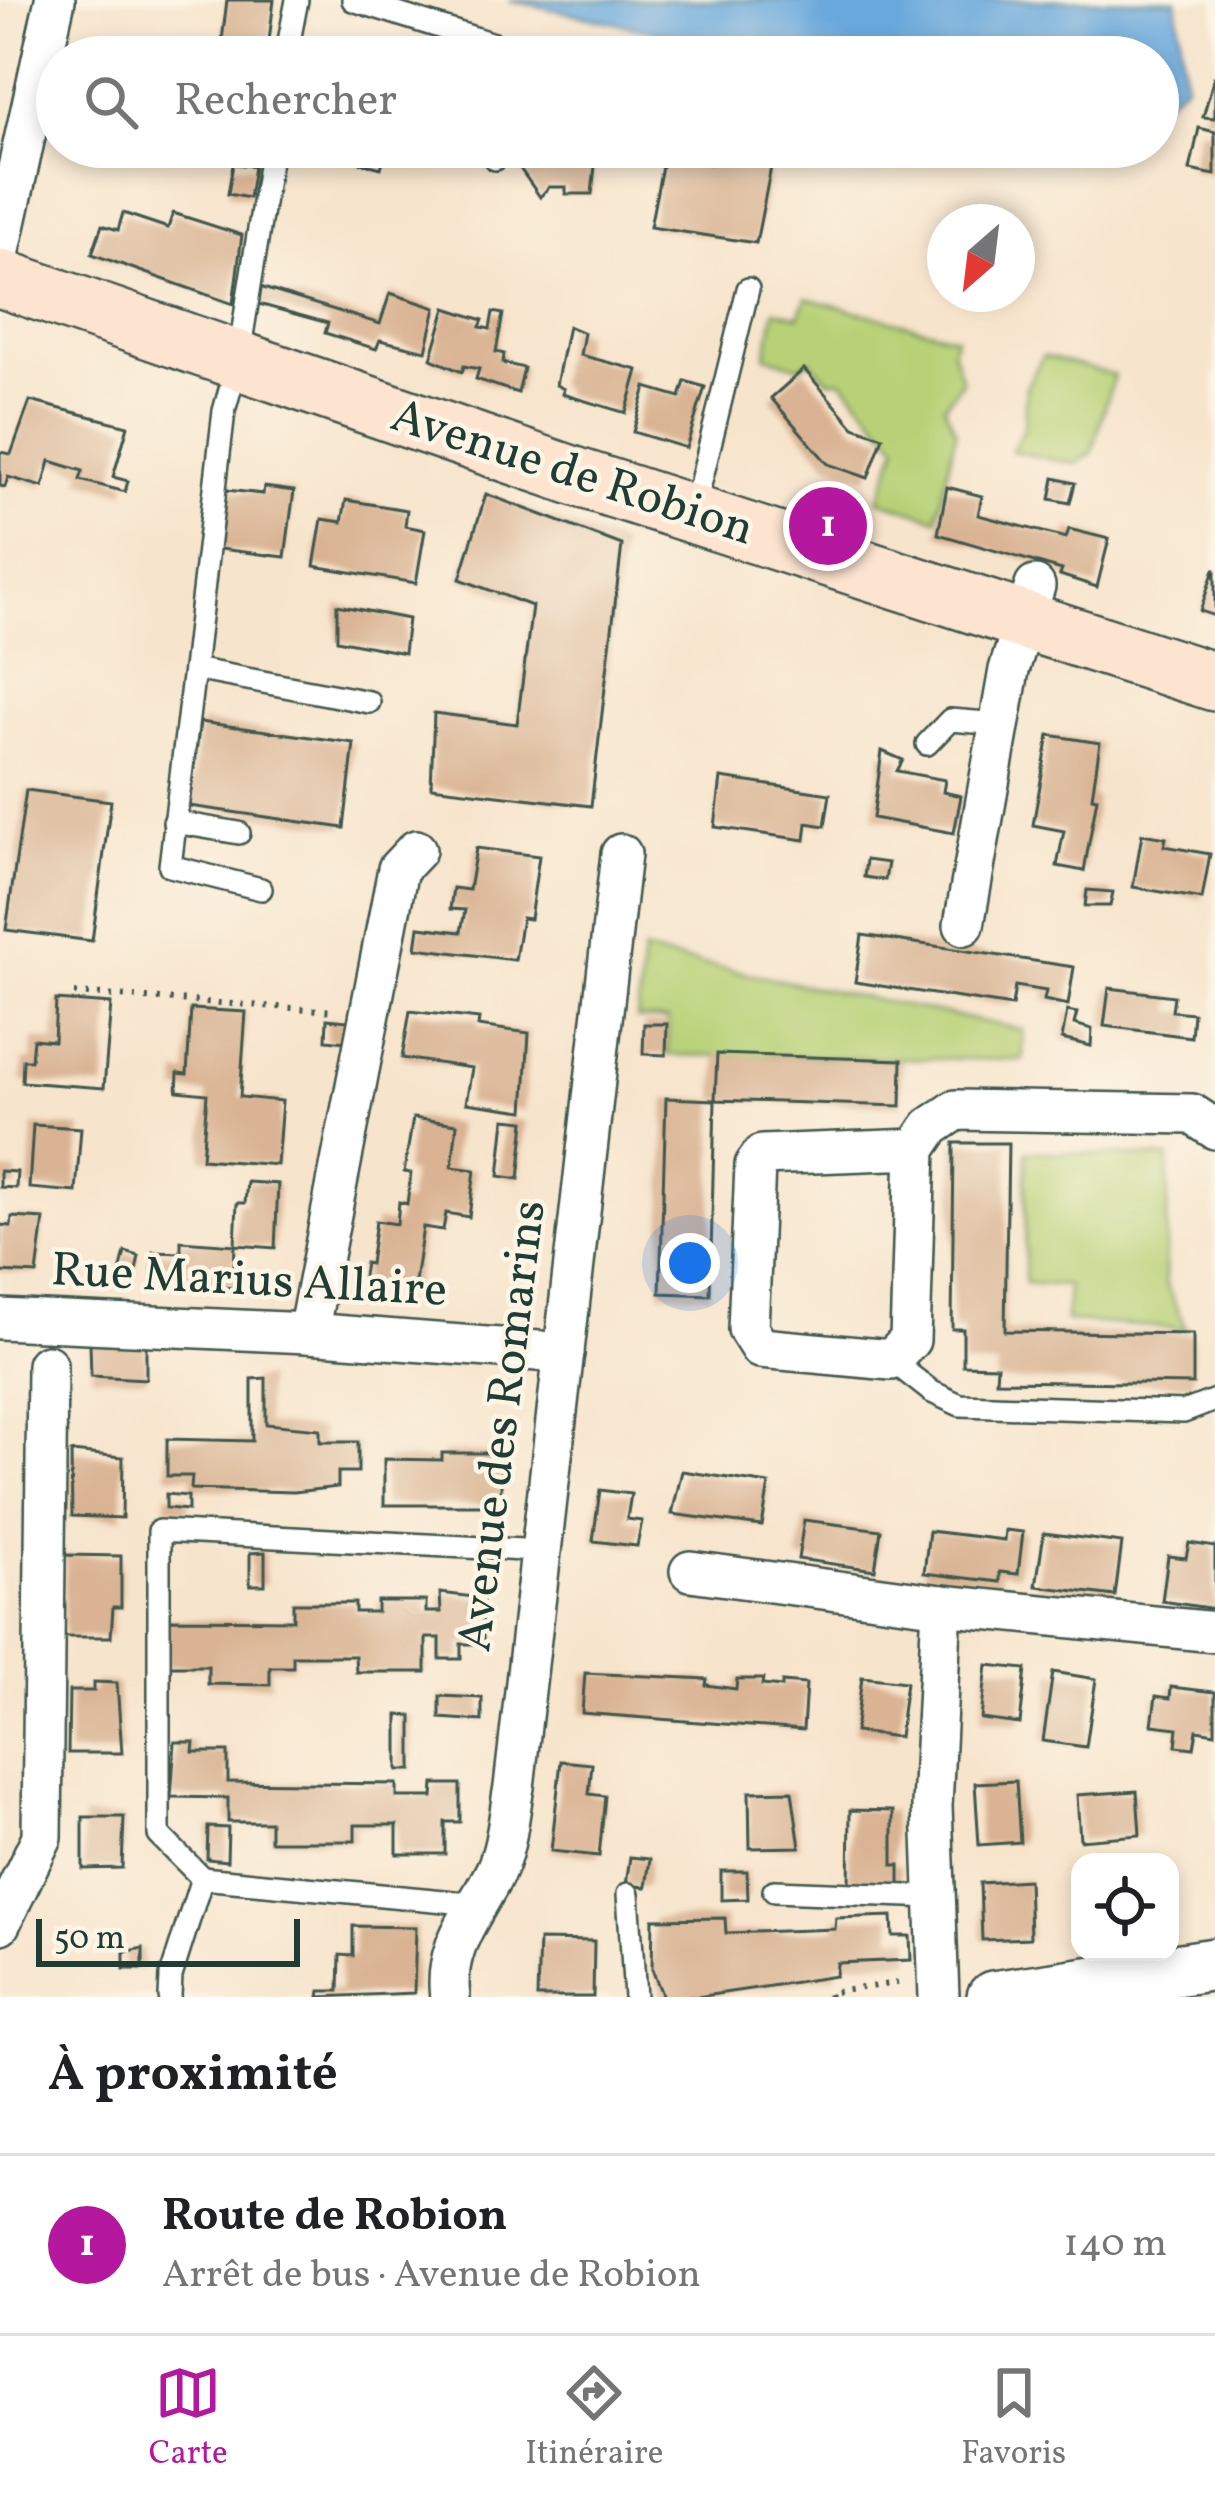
<!DOCTYPE html>
<html lang="fr">
<meta charset="utf-8">
<style>
body{margin:0;font-family:Vollkorn,serif;background:#f2f2f2;color:#202124}
.controls{position:absolute;right:36px;bottom:36px;display:grid;overflow:hidden;border-radius:24px;box-shadow:0 6px 18px #0003}
.controls button{width:108px;height:108px;display:grid;place-items:center;padding:0;border:0;border-bottom:3px solid #e0e0e0;background:#fff;color:#202124;font:60px sans-serif}
.compass{position:absolute;left:927px;top:204px;width:108px;height:108px;border-radius:50%;background:#fff;box-shadow:0 6px 18px #0003;rotate:208deg}
.scale{position:absolute;left:36px;bottom:30px;width:264px;box-sizing:border-box;padding-left:12px;border:6px solid #1f3d34;border-top:0;font-size:33px;line-height:42px;white-space:nowrap;color:#1f3d34;-webkit-text-stroke:9px #fcf5e5;paint-order:stroke}
.you{position:absolute;left:690px;top:1263px;width:42px;height:42px;margin:-30px;border:9px solid #fff;border-radius:50%;background:#1a73e8;box-shadow:0 0 0 18px #1a73e833}
.badge{display:grid;place-items:center;width:78px;height:78px;border-radius:50%;background:#b5179e;color:#fff;font-size:39px;font-weight:700}
.pin{position:absolute;translate:-50% -50%;border:6px solid #fff;box-shadow:0 3px 12px #0006}
.list{margin:0;padding:0;list-style:none}
h2{display:flex;justify-content:space-between;align-items:center;height:156px;margin:0;padding:0 48px;font-size:51px}
h2 small{font-size:39px;font-weight:400;color:#757577}
.list li{display:grid;grid-template-columns:78px 1fr auto;gap:36px;align-items:center;box-sizing:border-box;height:180px;padding:0 48px;border-top:3px solid #e0e0e0}
.list b{display:block;font-size:45px;white-space:nowrap}
.list p{margin:0;font-size:39px;white-space:nowrap;color:#757577}
.list em{font-size:39px;font-style:normal;color:#757577}
.icon{flex:none;width:66px;height:66px;fill:none;stroke:currentColor;stroke-width:2;stroke-linecap:round;stroke-linejoin:round}
.map{position:relative;flex:none;width:1215px;height:1997px;overflow:hidden}
.search{position:absolute;background:#fff;box-shadow:0 6px 18px #0003;left:36px;right:36px;top:36px;height:132px;display:flex;align-items:center;gap:30px;box-sizing:border-box;padding:0 42px;border-radius:66px;color:#757577;font-size:45px}
.sheet{height:336px;background:#fff}
nav{display:flex;justify-content:space-around;align-items:center;box-sizing:border-box;height:168px;border-top:3px solid #e0e0e0;background:#fff;font-size:33px;color:#757577}
nav a{display:grid;justify-items:center;gap:6px}
nav .on{color:#b5179e}
.map>svg:first-child{display:block}
</style>
<div class="map">
<svg width="1215" height="1997" viewBox="0 0 1215 1997">
<rect width="100%" height="100%" fill="#fcf5e5"/>
<filter id="ink" filterUnits="userSpaceOnUse"><feTurbulence type="fractalNoise" baseFrequency=".00833" numOctaves="2"/><feDisplacementMap in="SourceGraphic" scale="24" xChannelSelector="R" yChannelSelector="G"/><feConvolveMatrix kernelMatrix="1 2 1 2 8 2 1 2 1" color-interpolation-filters="sRGB"/></filter>
<filter id="wash" filterUnits="userSpaceOnUse"><feTurbulence type="fractalNoise" baseFrequency=".004" numOctaves="4" result="noise"/><feDisplacementMap in="SourceGraphic" scale="48" xChannelSelector="R" yChannelSelector="G"/><feGaussianBlur stdDeviation="2.7" result="paint"/><feColorMatrix in="noise" values="0 0 0 0 0 0 0 0 0 0 0 0 0 0 0 0 0 1.4 0 .05"/><feComposite in="paint" operator="in"/></filter>
<g filter="url(#wash)">
<rect width="100%" height="100%" fill="#f7e4cc"/>
<g fill="#b8d177" stroke="#6c8756" stroke-width="3">
<path d="M806,298L956,337L952,350L962,381L944,406L956,431L937,519L879,500L898,445L842,380H828L810,360L800,367L766,356L775,310L799,316Z"/>
<path d="M1043,356L1114,375L1092,453L1076,464L1012,451L1024,427L1026,387Z"/>
<path d="M643,952L1023,1030V1060L668,1055V1020L637,1019Z"/>
<path d="M1026,1151L1169,1158L1165,1282L1186,1329L1066,1321L1068,1286L1025,1283Z"/>
</g>
<path fill="#69a8dc" stroke="#447288" stroke-width="3" d="M509,0H1177L1185,84L1158,107V57H772Z"/>
<g id="blocks">
<g fill="#d9b393">
<path d="M227,0H274L267,57H220Z"/>
<path d="M1214,77H1215V118L1203,117Z"/>
<path d="M1199,128L1215,132V175L1190,170Z"/>
<path d="M81,147H123L121,157Z"/>
<path d="M326,147H387L381,168L324,153Z"/>
<path d="M505,147H546L555,158L569,159L570,147H597L592,194H566V187H549L540,197Z"/>
<path d="M714,147L773,157L756,243L650,227L664,156L710,164Z"/>
<path d="M233,164L254,166L249,198L228,194Z"/>
<path d="M123,213L168,228L173,213L242,235L233,304L92,254L102,225L118,230Z"/>
<path d="M260,287L380,324L390,293L436,308L426,351L380,340L376,349L325,333L328,323L255,303Z"/>
<path d="M446,308L483,320L480,327L490,329L493,312L503,314L496,352L504,354L503,363L524,368L518,393L476,379L479,369L464,366L462,372L431,359Z"/>
<path d="M568,326L584,333L580,355L638,370L626,413L562,394L564,389L556,385Z"/>
<path d="M804,369L854,427L883,437L868,478L828,464L771,398Z"/>
<path d="M685,381L705,387L686,448L633,432L646,387L680,397Z"/>
<path d="M30,401L128,426L113,477L128,481L125,492L80,480L83,471L50,461L43,487L8,477L5,487L0,486V452L11,454Z"/>
<path d="M1054,478L1075,483L1070,503L1050,499Z"/>
<path d="M264,487L294,491L285,557L219,549L226,490L263,494Z"/>
<path d="M947,487L982,496L978,515L1066,538L1069,529L1109,539L1097,587L1060,575L1062,570L938,534Z"/>
<path d="M486,494L622,545L591,806L431,787L434,713L517,724L532,606L460,579Z"/>
<path d="M346,500L407,510L405,526L425,530L416,583L314,566L322,519L342,522Z"/>
<path d="M1214,570H1215V616L1200,611Z"/>
<path d="M337,605L408,619L404,653L337,640Z"/>
<path d="M200,722L354,743L344,828L189,806Z"/>
<path d="M1049,735L1100,743L1092,797L1097,798L1084,871L1057,866L1064,831L1033,825Z"/>
<path d="M882,751L903,760L897,771L945,780L943,792L961,796L954,833L873,818Z"/>
<path d="M721,778L830,794L825,826L807,823L805,840L715,827Z"/>
<path d="M26,790L111,801L92,941L6,930Z"/>
<path d="M1142,834L1166,838L1164,846L1210,854L1202,899L1133,887Z"/>
<path d="M476,848L539,856L530,919L522,918L515,960L416,948L419,927L461,932L465,910L450,909L453,888L469,890Z"/>
<path d="M866,860L888,863L885,880L864,877Z"/>
<path d="M1087,890L1113,892L1110,906H1085Z"/>
<path d="M862,935L1074,967L1068,1005L1044,1000L1046,991L1015,986L1012,1006L855,982Z"/>
<path d="M1109,988L1174,996L1172,1011L1193,1013L1191,1037L1104,1026Z"/>
<path d="M56,1000L111,1004L104,1088L22,1082L23,1060H31L33,1039L54,1041Z"/>
<path d="M191,1009L246,1012L240,1097L282,1101L277,1165L202,1159L207,1094L177,1091L178,1073L187,1074Z"/>
<path d="M410,1011L479,1019L478,1026L529,1033L524,1111L466,1103L472,1068L402,1058Z"/>
<path d="M1067,1011L1077,1013L1074,1024L1092,1029L1091,1046L1062,1039Z"/>
<path d="M327,1019L348,1021L347,1042L326,1040Z"/>
<path d="M644,1024H667L666,1055L643,1054Z"/>
<path d="M717,1054L902,1060L901,1106L715,1100Z"/>
<path d="M666,1098L715,1100L710,1295L660,1293Z"/>
<path d="M413,1118L457,1124L452,1167L475,1170L469,1217L446,1213L443,1230L423,1227L414,1289L362,1282L365,1263L370,1264L376,1221L397,1224L399,1202L407,1204L411,1173L404,1172Z"/>
<path d="M505,1119L525,1121L519,1179L499,1176Z"/>
<path d="M33,1125L81,1128L76,1192L29,1188Z"/>
<path d="M954,1143H1008L1005,1331L1193,1334V1384L996,1381L997,1366L963,1365V1329H952Z"/>
<path d="M0,1171L17,1172L16,1188L0,1187Z"/>
<path d="M247,1182L278,1184L275,1248L235,1245L233,1288L151,1282L153,1252L181,1253V1241L235,1245L237,1203H245Z"/>
<path d="M12,1217L44,1219L37,1274L0,1272V1225L11,1226Z"/>
<path d="M125,1252L139,1256L134,1281L118,1280Z"/>
<path d="M90,1343L146,1345V1379L91,1376Z"/>
<path d="M266,1378V1424L320,1429V1442H358V1472H338V1487L294,1492L191,1489L192,1476H167V1439L252,1441V1379Z"/>
<path d="M71,1452L123,1457L122,1518L72,1516Z"/>
<path d="M442,1453H501V1505H384V1459L442,1460Z"/>
<path d="M682,1471L769,1484L762,1526L672,1514Z"/>
<path d="M600,1490L631,1494L627,1519L642,1521L637,1546L593,1541Z"/>
<path d="M166,1494L188,1496V1510L166,1508Z"/>
<path d="M804,1520L881,1530L875,1570L798,1559Z"/>
<path d="M1005,1530L1023,1532L1018,1574L1000,1572V1582L924,1573L929,1531L1004,1540Z"/>
<path d="M1044,1533L1122,1543L1115,1596L1036,1586Z"/>
<path d="M1189,1543L1215,1547V1609L1162,1601L1168,1556L1186,1558Z"/>
<path d="M265,1552V1585H250V1553Z"/>
<path d="M65,1555L121,1556V1607H113L111,1637H64Z"/>
<path d="M440,1593L483,1598V1644H461V1659H440V1638H426V1672H356L355,1656H293V1667H270V1685L208,1684V1666H165L166,1619L293,1620V1603H355V1612H377V1601H426V1612H441Z"/>
<path d="M987,1665L1026,1669L1020,1724L981,1719Z"/>
<path d="M1053,1672L1096,1679L1086,1747L1043,1741Z"/>
<path d="M585,1673L707,1679L706,1685L736,1689L737,1679H763L762,1685L782,1687V1682L806,1684L803,1730L582,1713Z"/>
<path d="M862,1677L906,1682L899,1737L855,1732Z"/>
<path d="M94,1682L117,1683L122,1753H68L69,1691H94Z"/>
<path d="M1171,1687L1215,1692V1733L1197,1730L1194,1748L1176,1746L1178,1728L1152,1725L1156,1696L1170,1698Z"/>
<path d="M440,1696L482,1698V1721L440,1718Z"/>
<path d="M398,1715L412,1716V1770H398Z"/>
<path d="M175,1742H194L193,1752H228V1782L397,1784V1797H433L434,1784H460V1822H445V1854H397V1825H355V1841H270V1822H228V1798L171,1797Z"/>
<path d="M561,1761L592,1764L589,1794L605,1796L599,1856L551,1851Z"/>
<path d="M1016,1781L1020,1842L979,1845L975,1783Z"/>
<path d="M792,1791L800,1847L750,1848L749,1792Z"/>
<path d="M1137,1791L1140,1835L1080,1840L1077,1795Z"/>
<path d="M850,1810L893,1811V1865H900V1889L849,1890Z"/>
<path d="M83,1817H124L122,1868L83,1869Z"/>
<path d="M208,1827L228,1828L227,1861L207,1859Z"/>
<path d="M630,1857L650,1859L646,1887L626,1885Z"/>
<path d="M721,1871H747L748,1899L721,1900Z"/>
<path d="M1028,1880L1030,1938L982,1940L980,1883Z"/>
<path d="M892,1916L893,1936H910L911,1960L837,1963L836,1976L697,1997H663L652,1969L653,1919L725,1918L726,1933L835,1929L836,1918Z"/>
<path d="M353,1926L416,1927L414,1993L319,1997L320,1991H339L340,1955L353,1956Z"/>
<path d="M539,1940L594,1941L593,1997H537Z"/>
<path d="M143,1948V1969H124V1952Z"/>
</g>
</g>
</g>
<g filter="url(#ink)">
<use href="#blocks" fill-opacity="0" stroke="#3f564b" stroke-width="3"/>
<g fill="none" stroke-linecap="round" stroke-linejoin="round">
<g stroke="#3f564b" stroke-width="26">
<g id="service">
<path d="M353,0L503,47L509,57"/>
<path d="M286,57L297,0"/>
<path d="M272,147L238,361L224,411L194,669L369,702"/>
<path d="M495,159L498,147"/>
<path d="M693,514L748,289"/>
<path d="M194,669L170,866L261,889"/>
<path d="M927,744L950,720L1000,724"/>
<path d="M174,822L239,833"/>
<path d="M891,1360L932,1392L960,1405L1184,1412L1215,1400"/>
<path d="M202,1878L159,1835V1531L541,1551"/>
<path d="M774,1891L935,1897"/>
<path d="M628,1894L635,1997"/>
<path d="M170,1997L171,1976L202,1878L476,1904"/>
</g>
</g>
<g stroke="#3f564b" stroke-width="44">
<g id="minor">
<path d="M0,250L55,0"/>
<path d="M964,925L1009,670L1035,586"/>
<path d="M916,1149L762,1155L755,1165L748,1329L760,1348L891,1360L910,1340L916,1149L931,1127L956,1110L1192,1114L1215,1129"/>
<path d="M0,1319L308,1333L564,1353"/>
<path d="M308,1333L398,869L416,850"/>
<path d="M690,1571L942,1605L1215,1632"/>
<path d="M0,1924L42,1837L47,1365"/>
<path d="M450,1997C443,1946 474,1915 495,1872C507,1848 509,1813 514,1787L621,854"/>
<path d="M939,1997L932,1806L942,1605"/>
</g>
</g>
<g stroke="#3f564b" stroke-width="56">
<path id="tertiary" d="M993,1997L1215,1964"/>
</g>
<g stroke="#3f564b" stroke-width="62">
<path id="secondary" d="M0,278L580,478L1215,682"/>
</g>
<g stroke="#3f564b" stroke-width="6" stroke-dasharray="3 9" stroke-linecap="butt">
<path d="M74,993L336,1011"/>
<path d="M829,1997L828,1993L903,1982"/>
</g>
<use href="#service" stroke="#fff" stroke-width="21"/>
<use href="#minor" stroke="#fff" stroke-width="39"/>
<use href="#tertiary" stroke="#fff" stroke-width="51"/>
<use href="#secondary" stroke="#fde4d0" stroke-width="57"/>
</g>
</g>
<g text-anchor="middle" dominant-baseline="central" stroke-width="9" stroke-linejoin="round" paint-order="stroke">
<g font-size="48" fill="#1f3d34" stroke="#fcf5e5">
<text transform="translate(572 474) rotate(18)">Avenue de Robion</text>
<text transform="translate(249 1282) rotate(3)">Rue Marius Allaire</text>
<text transform="translate(504 1426) rotate(-83)">Avenue des Romarins</text>
</g>
</g>
</svg>
<div class="controls">
<button><svg class="icon" aria-label="locate" viewBox="0 0 24 24"><circle cx="12" cy="12" r="6"/><path d="M12 2v4M12 18v4M2 12h4M18 12h4"/></svg></button>
</div>
<svg class="compass" viewBox="-18 -18 36 36"><path d="M0-13l5 13h-10z" fill="#e53935"/><path d="M0 13l5-13h-10z" fill="#757577"/></svg>
<div class="scale">50 m</div>
<div class="you"></div>
<div class="pin badge" style="left:828px;top:526px">1</div>
<div class="search"><svg class="icon" aria-label="search" viewBox="0 0 24 24"><circle cx="10" cy="10" r="6"/><path d="M15 15l6 6"/></svg>Rechercher</div>
</div>
<section class="sheet">
<h2>À proximité<small></small></h2>
<ul class="list">
<li><span class="badge">1</span><div><b>Route de Robion</b><p>Arrêt de bus · Avenue de Robion</p></div><em>140 m</em></li>
</ul>
</section>
<nav>
<a class="on"><svg class="icon" aria-label="map" viewBox="0 0 24 24"><path d="M3 6l6-2 6 2 6-2v14l-6 2-6-2-6 2zM9 4v14M15 6v14"/></svg>Carte</a>
<a><svg class="icon" aria-label="directions" viewBox="0 0 24 24"><path d="M12 3l9 9-9 9-9-9zM9 14v-3h6M13 9l2 2-2 2"/></svg>Itinéraire</a>
<a><svg class="icon" aria-label="saved" viewBox="0 0 24 24"><path d="M7 4h10v16l-5-4-5 4z"/></svg>Favoris</a>
</nav>
